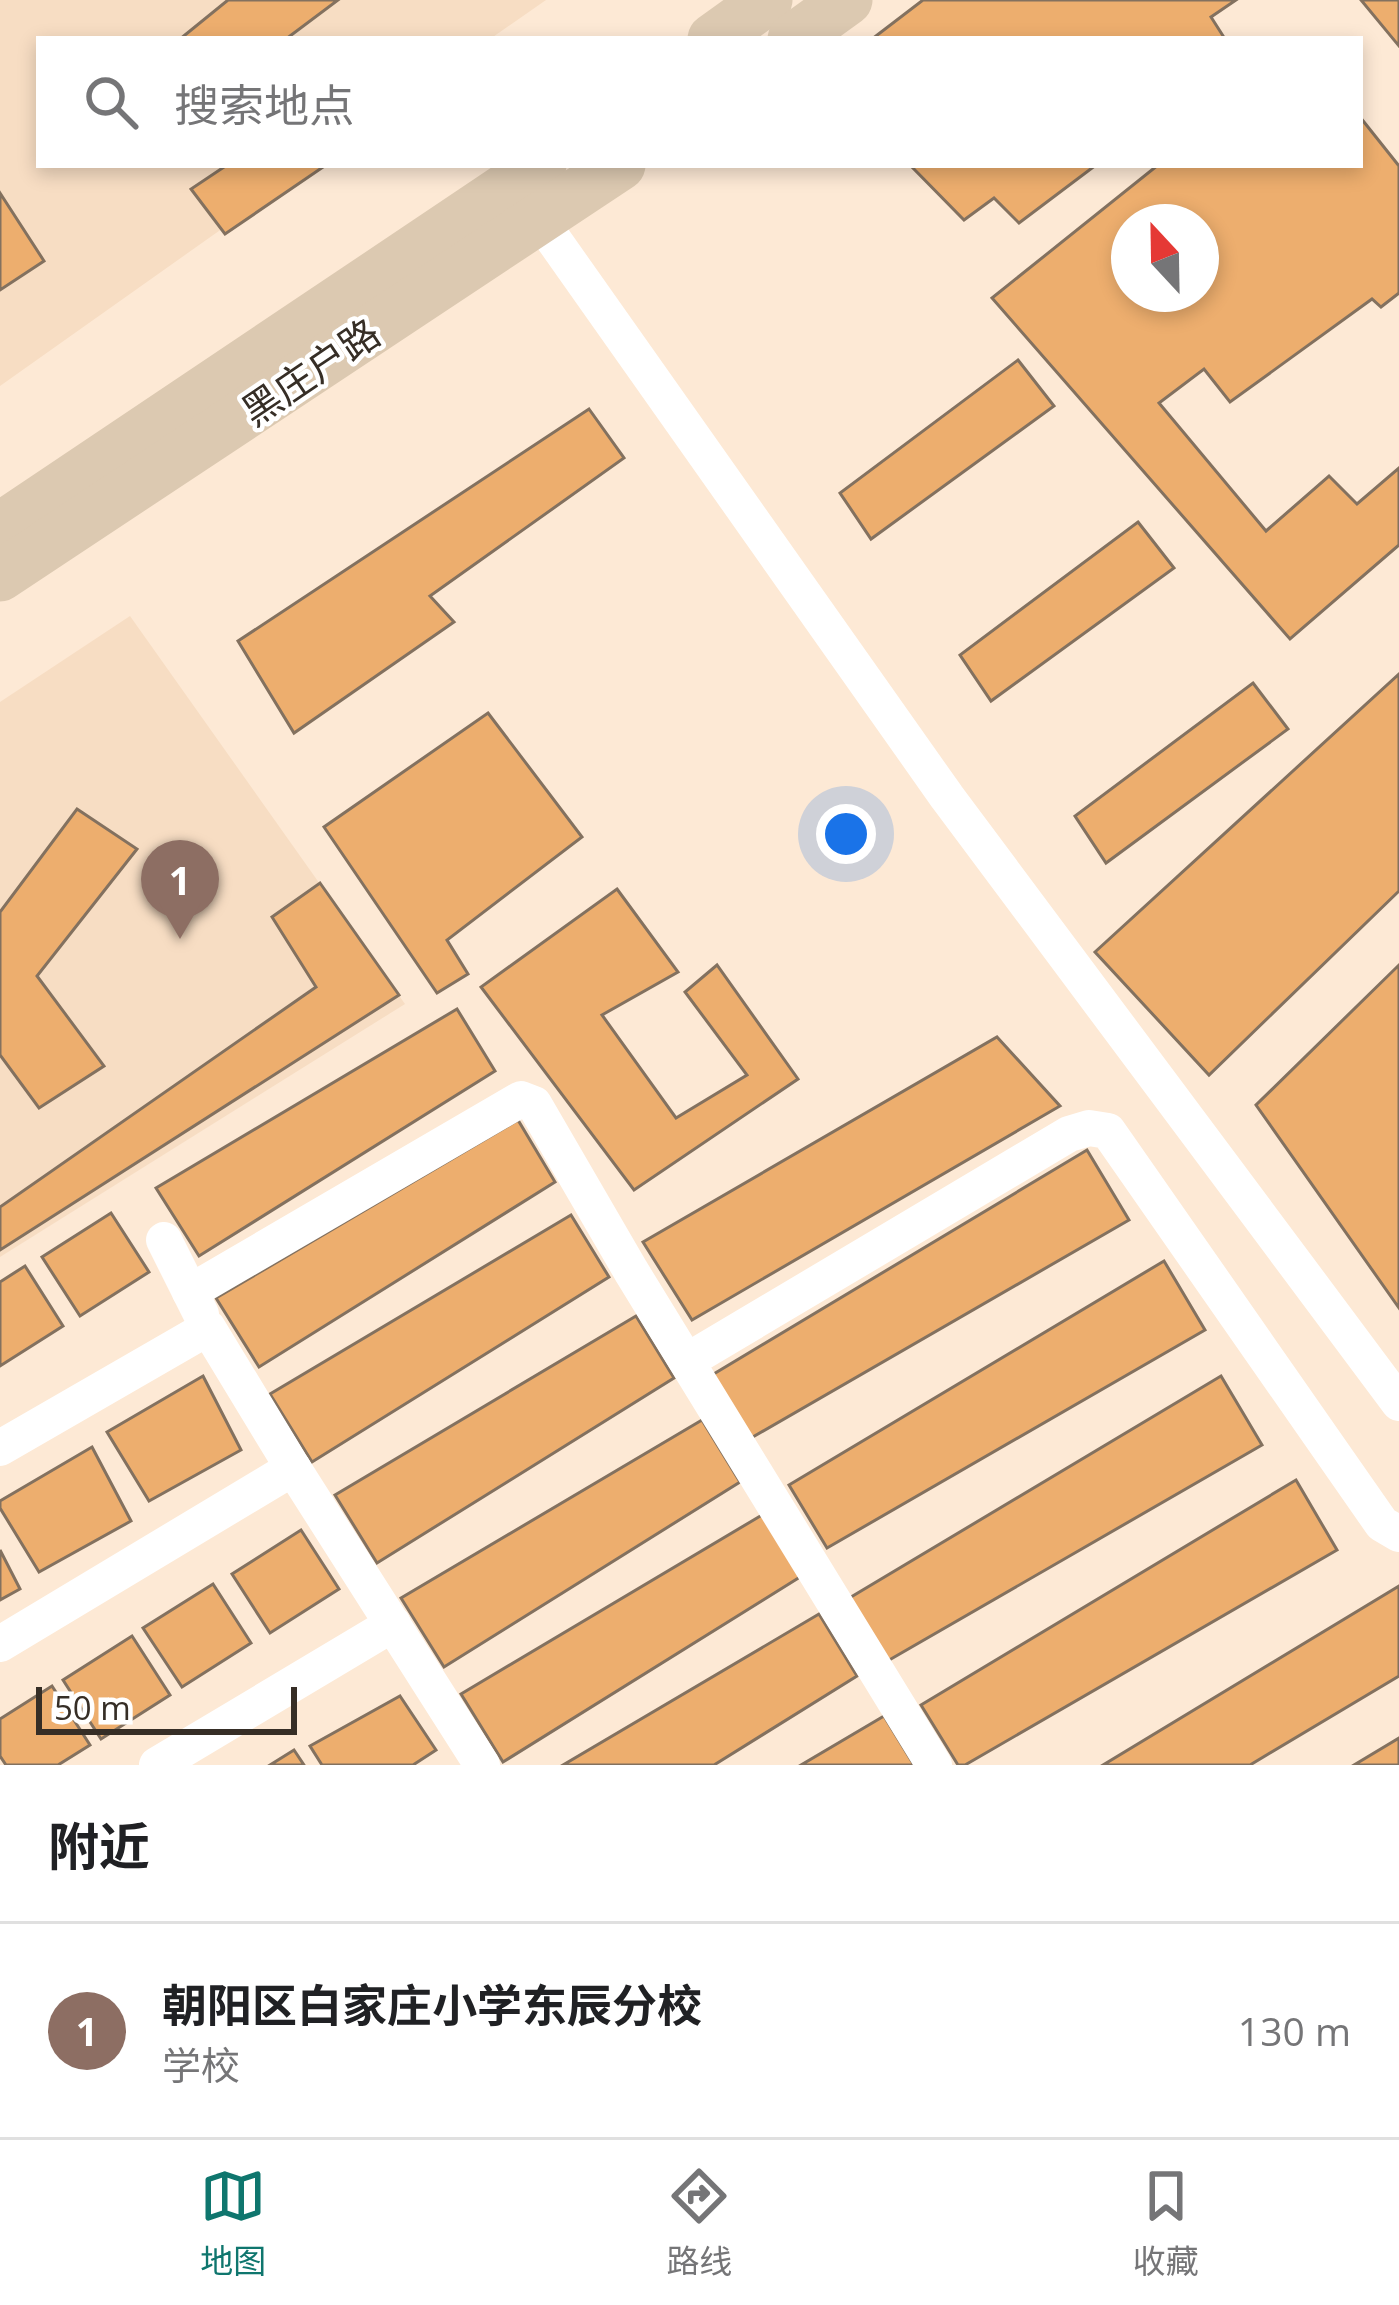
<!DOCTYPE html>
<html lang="zh">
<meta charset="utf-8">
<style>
body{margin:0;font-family:"Open Sans","Noto Sans SC",sans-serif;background:#f6f6f6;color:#202124}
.compass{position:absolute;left:1111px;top:204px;width:108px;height:108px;border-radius:50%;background:#fff;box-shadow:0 6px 18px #0003;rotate:338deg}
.scale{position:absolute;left:36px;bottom:30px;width:261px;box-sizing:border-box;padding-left:12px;border:6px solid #362e26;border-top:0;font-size:33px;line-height:42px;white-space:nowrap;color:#362e26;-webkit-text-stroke:9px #fff;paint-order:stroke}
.you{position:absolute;left:846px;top:834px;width:42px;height:42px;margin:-30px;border:9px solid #fff;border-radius:50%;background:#1a73e8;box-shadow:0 0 0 18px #1a73e833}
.badge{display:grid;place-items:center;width:78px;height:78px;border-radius:50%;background:#0f766e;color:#fff;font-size:39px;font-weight:700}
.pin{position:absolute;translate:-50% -99px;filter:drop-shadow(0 3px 6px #0008)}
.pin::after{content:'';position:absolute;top:63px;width:42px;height:36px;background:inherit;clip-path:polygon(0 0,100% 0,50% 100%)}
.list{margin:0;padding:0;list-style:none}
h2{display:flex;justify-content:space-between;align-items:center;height:156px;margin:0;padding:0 48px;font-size:51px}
h2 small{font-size:39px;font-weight:400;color:#757577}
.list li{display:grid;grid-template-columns:78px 1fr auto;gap:36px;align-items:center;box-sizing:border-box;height:216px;padding:0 48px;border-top:3px solid #e0e0e0}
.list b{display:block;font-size:45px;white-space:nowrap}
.list p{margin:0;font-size:39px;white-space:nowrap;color:#757577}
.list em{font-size:39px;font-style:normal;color:#757577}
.icon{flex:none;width:66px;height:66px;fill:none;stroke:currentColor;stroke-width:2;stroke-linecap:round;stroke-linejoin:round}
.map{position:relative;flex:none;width:1399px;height:1765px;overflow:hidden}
.search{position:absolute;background:#fff;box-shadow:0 6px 18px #0003;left:36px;right:36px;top:36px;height:132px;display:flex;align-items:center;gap:30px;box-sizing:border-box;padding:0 42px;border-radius:0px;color:#757577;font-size:45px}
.sheet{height:372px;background:#fff}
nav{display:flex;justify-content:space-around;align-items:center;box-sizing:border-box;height:168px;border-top:3px solid #e0e0e0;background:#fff;font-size:33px;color:#757577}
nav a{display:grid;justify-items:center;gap:6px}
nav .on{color:#0f766e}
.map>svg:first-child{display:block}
</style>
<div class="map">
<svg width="1399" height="1765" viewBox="0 0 1399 1765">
<rect width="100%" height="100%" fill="#fde9d5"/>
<g fill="#f7ddc3">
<path d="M0,0H546L490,39H39V165H312L0,386Z"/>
<path d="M130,616L405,1004L0,1257V702Z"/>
</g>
<g fill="#edae6e" stroke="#83715f" stroke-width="3" fill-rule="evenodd">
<path d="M228,0H338L286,39H180Z"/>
<path d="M923,0H1236L1211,17L1225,39H872Z"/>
<path d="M1361,0H1399V46Z"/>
<path d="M1360,117L1399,166V293L1381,307L1372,299L1230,402L1204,369L1159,403L1266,531L1329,476L1357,504L1399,468V545L1290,639L992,298L1158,165H1360ZM1129,222H1201V294H1129Z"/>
<path d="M227,165H326L225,234L191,189Z"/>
<path d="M910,165H1096L1019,223L994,198L964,220Z"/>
<path d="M0,193L44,261L0,290Z"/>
<path d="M1018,360L1054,406L871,539L840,493Z"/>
<path d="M589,409L624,458L430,596L454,622L294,733L238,641Z"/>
<path d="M1138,522L1174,568L991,701L960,655Z"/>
<path d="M1399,674V891L1209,1075L1095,952Z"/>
<path d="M1253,683L1288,729L1106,863L1075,816Z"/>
<path d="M488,713L582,837L447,940L468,974L437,993L324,827Z"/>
<path d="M77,809L137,849L37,976L104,1066L39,1108L0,1055V912Z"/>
<path d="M320,883L399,995L0,1250V1207L316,987L272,917Z"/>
<path d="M617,889L678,972L602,1015L676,1118L747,1075L685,992L717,965L798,1079L634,1190L481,987Z"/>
<path d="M1399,965V1308L1256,1105Z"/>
<path d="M457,1009L495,1071L199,1256L156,1188Z"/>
<path d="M997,1037L1060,1106L692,1320L643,1242Z"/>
<path d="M518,1120L555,1182L259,1367L216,1298Z"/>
<path d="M1087,1150L1129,1220L751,1438L712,1375Z"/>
<path d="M111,1213L149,1272L80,1316L42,1257Z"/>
<path d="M571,1215L609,1277L312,1462L270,1394Z"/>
<path d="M1164,1261L1205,1330L827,1548L789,1485Z"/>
<path d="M25,1266L63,1326L0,1366V1282Z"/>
<path d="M636,1316L674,1378L377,1563L335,1495Z"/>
<path d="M203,1376L241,1450L149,1501L107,1432Z"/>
<path d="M1221,1376L1262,1445L884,1663L846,1600Z"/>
<path d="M702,1420L740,1482L444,1667L401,1598Z"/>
<path d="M92,1447L131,1521L39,1572L0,1508V1501Z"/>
<path d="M1296,1480L1337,1550L965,1765H958L921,1705Z"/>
<path d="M762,1515L800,1577L503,1762L461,1694Z"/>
<path d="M301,1530L339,1589L270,1633L232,1574Z"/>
<path d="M0,1550L20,1589L0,1600Z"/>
<path d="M213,1584L251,1643L182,1687L143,1628Z"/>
<path d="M1399,1586V1676L1250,1765H1103Z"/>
<path d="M819,1614L857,1676L714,1765H563Z"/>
<path d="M132,1636L170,1695L101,1739L63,1680Z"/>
<path d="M52,1686L90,1745L58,1765H6L0,1756V1719Z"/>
<path d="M400,1696L436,1750L413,1765H322L310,1746Z"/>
<path d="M884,1716L914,1765H801Z"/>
<path d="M1399,1738V1765H1354Z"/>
<path d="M294,1750L304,1765H270Z"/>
</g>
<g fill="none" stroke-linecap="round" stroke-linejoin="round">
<g stroke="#fff" stroke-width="36">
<path d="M539,219L947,797L1399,1403"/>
<path d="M164,1240L201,1314"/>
<path d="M190,1292L521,1099L534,1104L631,1271L934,1765"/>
<path d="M687,1361L1069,1134L1089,1128L1108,1131L1382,1524L1399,1534"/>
<path d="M0,1448L208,1328L293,1468"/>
<path d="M0,1644L293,1468L482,1765"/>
<path d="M157,1765L393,1624"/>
</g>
<g stroke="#dcc9b1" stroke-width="51">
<path d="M713,39L767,0"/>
<path d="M793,39L847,0"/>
<path d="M0,528L541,165"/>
<path d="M0,576L620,165"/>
</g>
</g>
<g text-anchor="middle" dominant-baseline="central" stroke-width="9" stroke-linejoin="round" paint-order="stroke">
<g font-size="39" fill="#362e26" stroke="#fff">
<text transform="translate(310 371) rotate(-34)">黑庄户路</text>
</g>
</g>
</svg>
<svg class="compass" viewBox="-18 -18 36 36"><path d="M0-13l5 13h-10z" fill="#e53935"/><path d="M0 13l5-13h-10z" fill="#757577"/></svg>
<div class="scale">50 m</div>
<div class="you"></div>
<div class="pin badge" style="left:180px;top:939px;background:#8d6e63">1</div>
<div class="search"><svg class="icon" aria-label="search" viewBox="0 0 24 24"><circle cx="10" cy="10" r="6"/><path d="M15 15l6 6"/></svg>搜索地点</div>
</div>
<section class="sheet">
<h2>附近<small></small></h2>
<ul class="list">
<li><span class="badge" style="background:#8d6e63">1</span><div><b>朝阳区白家庄小学东辰分校</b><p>学校</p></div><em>130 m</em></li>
</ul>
</section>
<nav>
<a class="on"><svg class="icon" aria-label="map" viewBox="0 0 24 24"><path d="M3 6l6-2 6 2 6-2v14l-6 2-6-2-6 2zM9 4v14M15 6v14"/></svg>地图</a>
<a><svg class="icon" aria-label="directions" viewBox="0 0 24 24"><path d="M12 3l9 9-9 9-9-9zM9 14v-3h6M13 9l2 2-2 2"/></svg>路线</a>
<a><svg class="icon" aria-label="saved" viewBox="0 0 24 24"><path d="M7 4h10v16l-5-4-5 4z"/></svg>收藏</a>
</nav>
